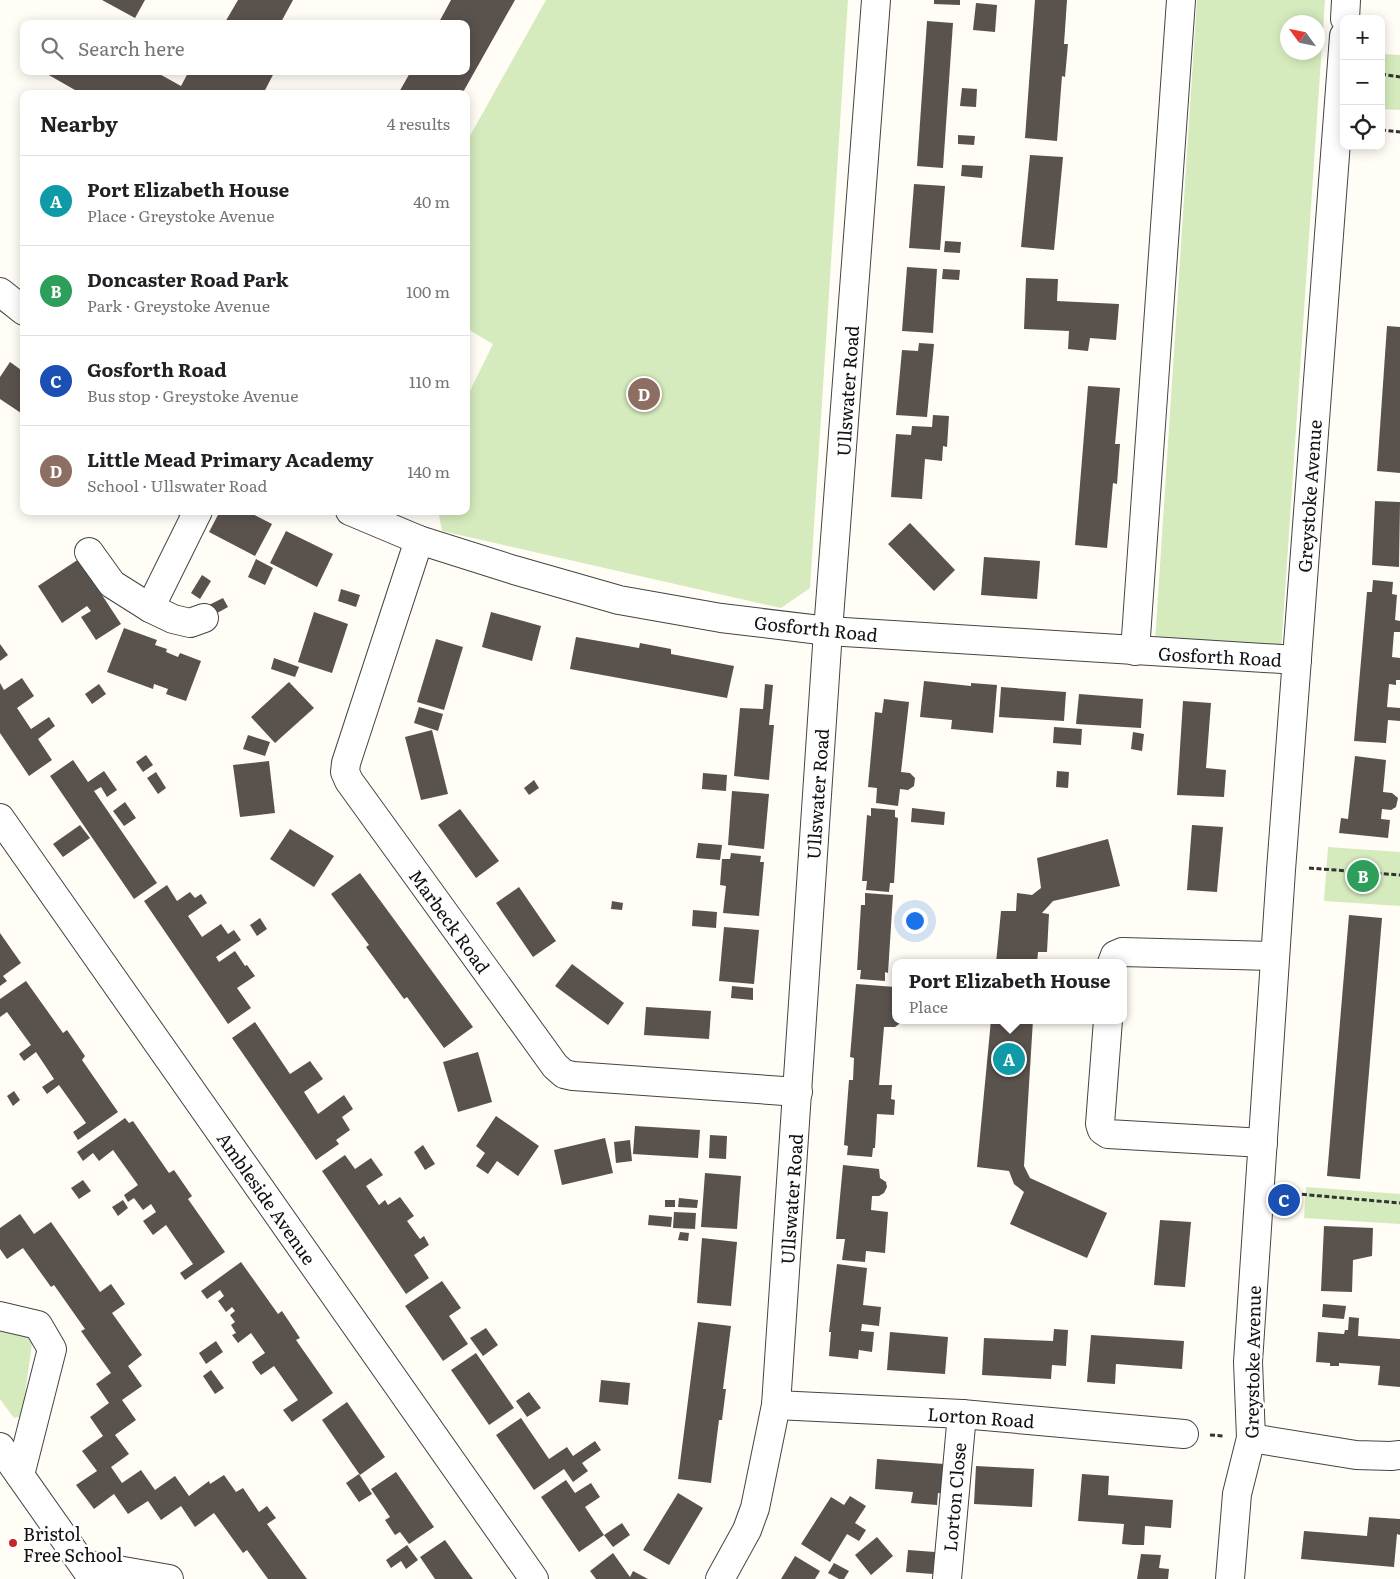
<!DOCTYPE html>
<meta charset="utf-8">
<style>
body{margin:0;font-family:Literata,serif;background:#f6f6f6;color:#202124}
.controls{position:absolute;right:15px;top:15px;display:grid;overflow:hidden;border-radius:10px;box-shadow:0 2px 12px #0003}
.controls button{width:45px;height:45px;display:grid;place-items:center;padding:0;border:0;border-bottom:1px solid #e0e0e0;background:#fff;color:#202124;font:25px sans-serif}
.compass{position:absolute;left:1280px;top:15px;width:45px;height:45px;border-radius:50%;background:#fff;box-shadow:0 2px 12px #0003;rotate:303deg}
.you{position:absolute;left:914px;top:920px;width:18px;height:18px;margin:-12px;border:4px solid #fff;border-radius:50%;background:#1a73e8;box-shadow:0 0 0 8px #1a73e833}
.badge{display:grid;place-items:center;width:32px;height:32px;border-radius:50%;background:#d93025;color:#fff;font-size:16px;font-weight:700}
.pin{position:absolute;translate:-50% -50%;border:2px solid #fff;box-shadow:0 1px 5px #0006}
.popup{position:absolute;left:892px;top:959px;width:235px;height:65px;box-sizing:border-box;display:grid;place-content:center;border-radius:10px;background:#fff;filter:drop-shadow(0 1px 4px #0005);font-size:16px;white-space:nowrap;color:#757577}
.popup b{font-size:19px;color:#202124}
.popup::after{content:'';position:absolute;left:50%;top:100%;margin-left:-10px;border:10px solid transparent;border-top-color:#fff}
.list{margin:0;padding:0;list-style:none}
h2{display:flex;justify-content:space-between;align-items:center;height:65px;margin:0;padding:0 20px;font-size:21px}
h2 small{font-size:16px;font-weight:400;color:#757577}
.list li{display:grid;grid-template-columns:32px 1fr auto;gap:15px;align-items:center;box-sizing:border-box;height:90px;padding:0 20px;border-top:1px solid #e0e0e0}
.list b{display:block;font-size:19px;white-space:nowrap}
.list p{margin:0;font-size:16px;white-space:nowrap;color:#757577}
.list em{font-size:16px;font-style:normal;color:#757577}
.icon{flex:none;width:28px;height:28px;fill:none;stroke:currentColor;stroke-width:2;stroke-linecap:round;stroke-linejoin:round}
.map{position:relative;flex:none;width:1400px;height:1579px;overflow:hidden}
.search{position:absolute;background:#fff;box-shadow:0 2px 12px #0003;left:20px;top:20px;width:450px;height:55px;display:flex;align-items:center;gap:12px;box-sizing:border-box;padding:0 18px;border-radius:10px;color:#757577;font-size:19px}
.panel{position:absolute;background:#fff;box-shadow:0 2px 12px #0003;left:20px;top:90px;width:450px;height:425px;border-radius:10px}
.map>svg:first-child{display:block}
</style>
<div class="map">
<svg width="1400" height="1579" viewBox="0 0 1400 1579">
<rect width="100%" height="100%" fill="#fffdf5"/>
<g fill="#d5ebbd" fill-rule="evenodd">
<path d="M546,0H848L810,588L781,608L442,531L439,515L429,511H466V399L493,344L466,328V143Z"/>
<path d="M1197,0H1325L1281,651L1155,642ZM1288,22H1318V52H1288Z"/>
<path d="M1382,54L1400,55V110L1381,109Z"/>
<path d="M1328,847L1400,852V906L1324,901Z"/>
<path d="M1306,1187L1400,1194V1224L1304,1218Z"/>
<path d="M0,1327L33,1336L22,1416L14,1418L0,1399Z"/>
</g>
<g fill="#5a524d">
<path d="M102,0H145L135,18Z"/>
<path d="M238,0H293L280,24H224Z"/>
<path d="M451,0H515L462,94H398L411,71H466V24H438Z"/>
<path d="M934,0H960V5L934,4Z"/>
<path d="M1035,0H1067L1064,44H1068L1065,77L1062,76L1057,141L1025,138Z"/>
<path d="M976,3L997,5L995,32L973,30Z"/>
<path d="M927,21L953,23L943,168L917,166Z"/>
<path d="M48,71H154L181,86L189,71L196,74L198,71H275L263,94H82L47,74Z"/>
<path d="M962,88L977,89L976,107L960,106Z"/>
<path d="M958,135L975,136L974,145L958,144Z"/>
<path d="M1030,155L1063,157L1054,250L1021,247Z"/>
<path d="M962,165L983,166L982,178L961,176Z"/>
<path d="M914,184L945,186L940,250L909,248Z"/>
<path d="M945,241L961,242L960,253L944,252Z"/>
<path d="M907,267L937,269L933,333L902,331Z"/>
<path d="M943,269L960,270L959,280L942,279Z"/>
<path d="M1026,278L1058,279L1057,301L1119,304L1116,340L1090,338L1088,351L1068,349L1069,331L1024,329Z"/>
<path d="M1387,326L1400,327V473L1377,471Z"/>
<path d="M919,343L934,344L927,417L896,415L902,350L918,351Z"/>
<path d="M10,362L24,372V415L0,399V377Z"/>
<path d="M1088,386L1120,388L1115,444H1120L1117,484L1113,483L1107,548L1075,545Z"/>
<path d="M933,415L949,416L947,447L943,446L942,461L925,459L922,499L891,497L896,434L911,435L912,426L932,427Z"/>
<path d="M1375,501L1400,502L1399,567L1372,565Z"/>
<path d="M172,511H188L184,519Z"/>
<path d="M220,511H247L272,524L255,556L209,532Z"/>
<path d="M910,523L955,570L934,591L888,544Z"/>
<path d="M286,531L333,554L317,587L270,563Z"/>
<path d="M82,557L105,593L102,595L121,624L96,640L81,617L91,611L87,606L62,623L38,586Z"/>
<path d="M984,557L1040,561L1037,599L981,595Z"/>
<path d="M256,559L273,568L265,585L248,577Z"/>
<path d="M202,575L211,581L200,599L191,593Z"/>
<path d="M1373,580L1393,582L1392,594L1397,595L1395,620L1400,621V632H1394L1392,657L1400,658V680H1396V685L1389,684L1387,707L1400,708V721L1388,720L1386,743L1354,741L1367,592H1372Z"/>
<path d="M341,589L360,595L356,607L338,601Z"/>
<path d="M223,598L228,607L208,618L203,608Z"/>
<path d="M314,612L348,624L332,673L298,662Z"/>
<path d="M491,612L541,626L532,661L482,647Z"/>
<path d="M124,628L157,640L155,645L167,649L166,652L178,657L180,653L201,661L186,701L166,694L168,689L154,684L153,689L107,672Z"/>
<path d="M576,637L639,648L640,643L671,649V654L734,666L727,698L570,669Z"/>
<path d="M436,639L463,647L444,710L417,702Z"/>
<path d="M0,644L8,655L0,661Z"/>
<path d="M274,658L299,667L295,677L271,669Z"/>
<path d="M22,678L34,696L17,708L31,729L49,717L55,726L38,739L52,760L29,776L0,733V683L4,690Z"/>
<path d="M924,681L971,686V683L997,685L993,733L951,729L952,720L920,717Z"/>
<path d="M289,682L314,708L275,743L251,717Z"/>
<path d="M99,684L106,694L92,704L85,694Z"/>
<path d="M765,684L773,685L769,725H774L769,780L734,776L740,708L763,709Z"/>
<path d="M1001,687L1066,692L1064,721L999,717Z"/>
<path d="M1079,694L1143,699L1141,728L1076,724Z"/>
<path d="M884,699L909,702L901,772L910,773L915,778L914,786L908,790L900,789L898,806L876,803L877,788L868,787L875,712L882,713Z"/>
<path d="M1183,701L1211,703L1206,768L1226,770L1224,797L1177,795Z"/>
<path d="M419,707L443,714L438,731L414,723Z"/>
<path d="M1054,727L1082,729L1081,745L1053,743Z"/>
<path d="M432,730L448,794L421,800L405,737Z"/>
<path d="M1133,732L1144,734L1142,751L1131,749Z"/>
<path d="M248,735L270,742L265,756L243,749Z"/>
<path d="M146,755L153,765L143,772L136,762Z"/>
<path d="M1355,756L1386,760L1383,792L1392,793L1398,798L1396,807L1391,810L1382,809L1381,819L1390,820L1388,838L1339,833L1341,818L1348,819Z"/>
<path d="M73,760L88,782L104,771L117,790L107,797L101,787L94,791L157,883L134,899L50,776Z"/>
<path d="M269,761L275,813L240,817L233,765Z"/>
<path d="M1057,771L1069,772L1068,788L1056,787Z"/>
<path d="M156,772L166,788L158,794L147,778Z"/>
<path d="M703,773L727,775L726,791L702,789Z"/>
<path d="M534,780L539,788L529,795L524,788Z"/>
<path d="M732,791L769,794L764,849L728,845Z"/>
<path d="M125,802L136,818L124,826L113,811Z"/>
<path d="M871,808L895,810V817L898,818L894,883H890L889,892L866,890L867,881H862L867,815L871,816Z"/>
<path d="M912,808L945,812L944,825L911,822Z"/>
<path d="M460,809L499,861L476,878L438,825Z"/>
<path d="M80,825L90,838L63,857L53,844Z"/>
<path d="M1192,825L1223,827L1217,892L1187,890Z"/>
<path d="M290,829L334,856L314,887L270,859Z"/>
<path d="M1108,839L1120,886L1053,901L1042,913L1049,914L1047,952H1038L1037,963H996L1001,911H1016L1017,893L1032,895L1041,888L1037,858Z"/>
<path d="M698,843L722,845L720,860L696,858Z"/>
<path d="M731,853L761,856L760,862H764L759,916L723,913L726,886L720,885L722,859H730Z"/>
<path d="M360,873L473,1027L444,1048L407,997L404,999L366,947L369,945L331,894Z"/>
<path d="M167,885L177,901L190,892L195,898L201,894L207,903L188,916L202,937L221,924L228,934L234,930L241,940L216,957L219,962L235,951L245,966L247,965L255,976L237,988L251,1008L228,1024L144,901Z"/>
<path d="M519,887L556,941L533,957L496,903Z"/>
<path d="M865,893L893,895L888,973L885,972V981L860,979L861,970H857L861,905H865Z"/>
<path d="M612,901L623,903L622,910L611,909Z"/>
<path d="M693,910L717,912L716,928L692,926Z"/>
<path d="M1349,915L1382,918L1360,1179L1327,1176Z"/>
<path d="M260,918L267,929L257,936L250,925Z"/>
<path d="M724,927L759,930L754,984L719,981Z"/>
<path d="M0,933L21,963L3,976L7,981L0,986Z"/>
<path d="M572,964L624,1003L608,1025L555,986Z"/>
<path d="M26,981L63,1033L67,1030L85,1056L82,1060L118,1112L78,1140L73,1132L86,1123L59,1085L47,1094L42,1087L54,1079L36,1052L24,1061L19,1054L31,1045L7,1012L0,1017V999Z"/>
<path d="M856,984L895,987V1020H900L899,1024L895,1027H884L879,1085H892L891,1099L895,1100L894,1115L877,1114L875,1148H873L872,1157L847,1155L848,1146L844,1145L849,1080H853L854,1058L850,1057Z"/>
<path d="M732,986L753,988V1000L731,998Z"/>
<path d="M646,1007L711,1011L709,1039L644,1035Z"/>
<path d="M991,1020H1033L1024,1166L1030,1178L1107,1213L1087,1258L1010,1224L1024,1192L1014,1184L1009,1171L977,1167Z"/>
<path d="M255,1022L290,1074L310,1061L323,1079L304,1092L318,1114L344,1095L353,1109L342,1117L350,1130L336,1140L339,1144L316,1160L232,1038Z"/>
<path d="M478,1052L492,1102L458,1112L443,1062Z"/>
<path d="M14,1091L20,1100L13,1106L7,1096Z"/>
<path d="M496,1116L539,1146L518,1176L497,1161L488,1174L476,1166L485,1153L476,1146Z"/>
<path d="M125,1118L129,1123L133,1121L169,1173L174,1170L192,1196L188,1199L225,1252L185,1280L180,1273L193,1264L166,1225L153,1235L143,1221L156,1212L151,1204L143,1210L134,1198L128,1202L124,1195L138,1185L113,1150L99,1161L93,1153L83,1161L77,1152Z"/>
<path d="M635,1126L700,1130L698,1158L633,1154Z"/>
<path d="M710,1135L727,1136L726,1159L709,1158Z"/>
<path d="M605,1138L613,1173L562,1185L554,1150Z"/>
<path d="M630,1140L632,1161L616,1163L614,1142Z"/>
<path d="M423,1145L435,1164L425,1170L414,1152Z"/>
<path d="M345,1155L355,1169L371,1158L383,1175L366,1186L379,1205L385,1200L388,1205L400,1197L414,1216L407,1221L420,1239L424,1236L429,1245L414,1255L429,1278L406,1294L322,1171Z"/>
<path d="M843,1165L879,1169L880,1178L886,1182L887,1187L884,1193L879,1196H872L871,1210L888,1212L885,1253L866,1251L865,1262L842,1260L845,1239H836Z"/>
<path d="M705,1173L741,1176L737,1229L701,1227Z"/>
<path d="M83,1180L91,1191L79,1199L71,1188Z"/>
<path d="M679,1198L698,1200L697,1208L678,1207Z"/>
<path d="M123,1200L128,1208L118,1216L112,1207Z"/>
<rect x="665" y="1200" width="10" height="7"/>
<path d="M674,1212L696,1213L695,1229L673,1228Z"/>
<path d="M20,1214L34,1234L51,1222L100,1292L111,1284L125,1304L112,1313L142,1355L128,1366L142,1386L122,1400L136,1420L115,1435L129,1454L111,1467L122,1483L141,1470L155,1490L175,1476L189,1496L209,1481L210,1484L224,1475L236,1492L243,1488L259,1512L267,1506L276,1518L267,1524L307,1579H268L247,1550L243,1553L214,1513L195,1527L181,1506L161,1520L148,1501L128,1514L114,1494L94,1509L76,1485L97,1471L82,1451L103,1436L90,1417L109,1403L96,1384L111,1373L81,1331L85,1329L54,1285L51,1287L23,1248L7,1259L0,1249V1228Z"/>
<path d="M649,1215L672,1217L671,1227L648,1225Z"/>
<path d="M1160,1220L1191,1222L1185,1287L1154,1285Z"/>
<path d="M1324,1226L1373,1228L1372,1256L1353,1260L1352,1292L1321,1291Z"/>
<path d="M680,1232L689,1233L688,1241L678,1240Z"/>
<path d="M702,1238L737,1242L731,1306L697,1303Z"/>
<path d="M241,1262L278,1314L282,1311L300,1338L296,1340L333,1393L292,1422L283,1410L298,1400L274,1366L261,1375L256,1369L252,1362L265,1353L251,1333L238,1343L232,1335L236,1333L231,1325L235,1322L230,1315L235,1311L232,1307L226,1312L218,1301L224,1296L220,1290L207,1299L201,1291Z"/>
<path d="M837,1264L867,1268L863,1305L881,1307L879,1326L862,1324L861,1331L874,1332L872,1352L859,1350L858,1359L829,1356L831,1332H829Z"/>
<path d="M442,1281L461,1308L449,1316L468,1344L443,1361L405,1306Z"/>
<path d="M1323,1304L1346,1306L1344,1319L1322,1317Z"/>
<path d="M1349,1317L1359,1318L1358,1336L1400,1339V1387L1378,1385L1380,1366L1339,1363V1366H1330V1363L1316,1362L1318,1332L1344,1334L1345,1330H1348Z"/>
<path d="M698,1322L731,1326L723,1389H726L722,1420H719L711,1483L678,1479Z"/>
<path d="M486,1328L498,1345L483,1356L470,1338Z"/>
<path d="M1054,1329L1068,1330L1066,1366L1052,1365L1051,1379L982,1375L984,1338L1053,1341Z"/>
<path d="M890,1332L948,1337L945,1374L887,1370Z"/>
<path d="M1091,1335L1184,1341L1182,1369L1116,1364L1115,1384L1087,1382Z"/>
<path d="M216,1341L223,1352L206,1364L199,1353Z"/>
<path d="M476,1353L514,1408L489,1425L451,1370Z"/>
<path d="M211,1370L224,1388L215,1394L203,1376Z"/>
<path d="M601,1380L630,1383L628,1405L599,1402Z"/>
<path d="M529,1392L541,1408L527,1417L516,1401Z"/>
<path d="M347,1402L385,1457L360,1475L322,1420Z"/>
<path d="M521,1418L549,1459L567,1447L573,1456L595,1441L601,1450L582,1463L588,1471L573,1482L564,1469L534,1490L496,1435Z"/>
<path d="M877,1459L944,1464L950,1494L938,1493L937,1505L911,1503L913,1492L875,1489Z"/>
<path d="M976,1466L1034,1469L1032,1507L974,1504Z"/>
<path d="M396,1472L434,1527L409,1544L400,1532L395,1535L385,1520L390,1517L371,1489Z"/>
<path d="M359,1474L372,1494L359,1502L346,1483Z"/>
<path d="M1082,1474L1109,1476L1108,1495L1173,1500L1171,1528L1145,1526L1144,1545H1133L1122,1544L1124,1524L1078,1521Z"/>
<path d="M566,1480L575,1493L591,1483L600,1497L585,1507L604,1535L622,1523L630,1535L613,1547L604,1535L579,1552L541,1497Z"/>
<path d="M678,1493L703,1508L669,1565L643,1550Z"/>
<path d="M850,1496L866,1506L855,1523L866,1530L859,1541L847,1534L830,1562L801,1544L831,1497L844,1505Z"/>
<path d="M1369,1517L1400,1519V1535L1397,1534L1394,1567L1301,1559L1304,1531L1367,1536Z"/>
<path d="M877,1537L893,1556L871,1575L855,1555Z"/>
<path d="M445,1540L464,1567L473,1579H435L420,1557Z"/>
<path d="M407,1545L418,1560L406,1569L401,1561L391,1568L386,1560Z"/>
<path d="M908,1550L935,1552L933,1574L906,1572Z"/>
<path d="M613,1553L630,1577L633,1571L648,1579H596L590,1571Z"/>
<path d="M1141,1554L1161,1555L1159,1568L1169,1569L1168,1579H1137Z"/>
<path d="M795,1556L820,1571L815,1579H781Z"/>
<path d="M834,1563L849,1571L844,1579H839L828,1573Z"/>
</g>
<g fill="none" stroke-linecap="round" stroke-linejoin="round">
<g stroke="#444" stroke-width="30">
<g id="minor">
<path d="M0,292L24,311"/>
<path d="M198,511L150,608L173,619L190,623L204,618"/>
<path d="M350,511L419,540L514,570L619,600L721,618L828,631L1297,660"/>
<path d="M419,540L346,763L345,772L349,781L555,1066L564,1074L573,1076L798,1092"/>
<path d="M89,552L112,584L150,608"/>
<path d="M1135,651L1181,0"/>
<path d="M0,818L534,1579"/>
<path d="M1112,963L1115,955L1122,952L1275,956"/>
<path d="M1108,1020L1100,1124L1102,1130L1108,1134L1263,1143"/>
<path d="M0,1316L38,1325L52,1349L20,1475"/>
<path d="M776,1405L962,1414L1184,1434"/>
<path d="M0,1447L93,1579"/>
<path d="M83,1564L169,1579"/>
<path d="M720,1579L747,1530L755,1508L776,1405L828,631L876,0"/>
<path d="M947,1579L962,1414"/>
</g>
</g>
<g stroke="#444" stroke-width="30">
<g id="tertiary">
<path d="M1345,19L1346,0"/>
<path d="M1251,1438L1356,1455L1391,1456L1400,1455"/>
<path d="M1230,1579L1237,1494L1251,1438L1248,1362L1281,870L1344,36"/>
</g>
</g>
<g stroke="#333" stroke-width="3" stroke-dasharray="5 2.5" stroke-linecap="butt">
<path d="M1381,74L1400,77"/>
<path d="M1381,130L1400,132"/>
<path d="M1309,868L1400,875"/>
<path d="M1287,1193L1400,1203"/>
<path d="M1210,1435L1224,1436"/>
</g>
<use href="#minor" stroke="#fff" stroke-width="28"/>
<use href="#tertiary" stroke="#fff" stroke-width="28"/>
</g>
<circle fill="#c4262e" stroke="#fff" stroke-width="2" cx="13" cy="1543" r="5"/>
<g text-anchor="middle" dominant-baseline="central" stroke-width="5" stroke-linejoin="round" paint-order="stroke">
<g font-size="18" fill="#111" stroke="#fff">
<text transform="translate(847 391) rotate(-86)">Ullswater Road</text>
<text transform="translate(1309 496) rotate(-86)">Greystoke Avenue</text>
<text transform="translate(816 628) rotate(6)">Gosforth Road</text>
<text transform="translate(1220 656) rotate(3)">Gosforth Road</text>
<text transform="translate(817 794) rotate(-86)">Ullswater Road</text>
<text transform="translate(450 921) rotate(54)">Marbeck Road</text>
<text transform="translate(267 1198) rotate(55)">Ambleside Avenue</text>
<text transform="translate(791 1199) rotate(-86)">Ullswater Road</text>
<text transform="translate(1252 1362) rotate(-89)">Greystoke Avenue</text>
<text transform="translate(981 1417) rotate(4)">Lorton Road</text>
<text transform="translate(954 1497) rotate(-85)">Lorton Close</text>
</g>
<g font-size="18" fill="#111" stroke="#fff" text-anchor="start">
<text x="23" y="1533">Bristol<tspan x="23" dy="21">Free School</tspan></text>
</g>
</g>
</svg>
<div class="controls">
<button>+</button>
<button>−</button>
<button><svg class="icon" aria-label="locate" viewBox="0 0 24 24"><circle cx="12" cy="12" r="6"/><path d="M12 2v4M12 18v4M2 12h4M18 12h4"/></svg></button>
</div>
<svg class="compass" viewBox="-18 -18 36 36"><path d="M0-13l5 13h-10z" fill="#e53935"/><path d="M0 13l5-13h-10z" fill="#757577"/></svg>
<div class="you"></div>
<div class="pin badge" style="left:1009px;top:1059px;background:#0f9aa8">A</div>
<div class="popup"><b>Port Elizabeth House</b>Place</div>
<div class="pin badge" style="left:1363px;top:876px;background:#2e9e5b">B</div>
<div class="pin badge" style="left:1284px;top:1200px;background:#1a4fb4">C</div>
<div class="pin badge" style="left:644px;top:394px;background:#8d6e63">D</div>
<div class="search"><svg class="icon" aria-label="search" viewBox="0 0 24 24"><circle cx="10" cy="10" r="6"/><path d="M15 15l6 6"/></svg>Search here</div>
<section class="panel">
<h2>Nearby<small>4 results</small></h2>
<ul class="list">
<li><span class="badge" style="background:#0f9aa8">A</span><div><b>Port Elizabeth House</b><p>Place · Greystoke Avenue</p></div><em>40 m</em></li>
<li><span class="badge" style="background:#2e9e5b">B</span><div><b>Doncaster Road Park</b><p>Park · Greystoke Avenue</p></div><em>100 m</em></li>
<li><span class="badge" style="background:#1a4fb4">C</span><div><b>Gosforth Road</b><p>Bus stop · Greystoke Avenue</p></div><em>110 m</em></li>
<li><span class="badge" style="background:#8d6e63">D</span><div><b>Little Mead Primary Academy</b><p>School · Ullswater Road</p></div><em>140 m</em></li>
</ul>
</section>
</div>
